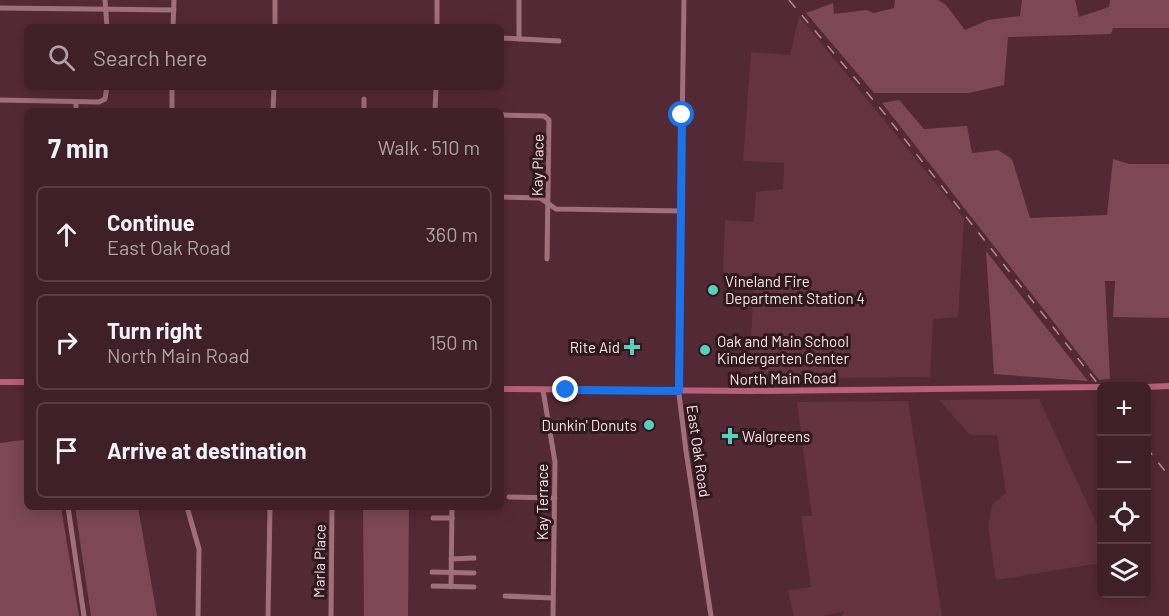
<!DOCTYPE html>
<meta charset="utf-8">
<style>
body{margin:0;font-family:Barlow,sans-serif;background:#462730;color:#f1f3f6}
.controls{position:absolute;right:18px;bottom:18px;display:grid;overflow:hidden;border-radius:9px;box-shadow:0 3px 15px #0003}
.controls button{width:54px;height:54px;display:grid;place-items:center;padding:0;border:0;border-bottom:2px solid #583d45;background:#3f1f28;color:#f1f3f6;font:30px sans-serif}
.stop{position:absolute;width:18px;height:18px;margin:-14px;border:4px solid #1a73e8;border-radius:50%;background:#fff}
.stop.end{background:#1a73e8;border-color:#fff;box-shadow:0 2px 6px #0008}
.list{margin:0;padding:0;list-style:none}
h2{display:flex;justify-content:space-between;align-items:center;height:78px;margin:0;padding:0 24px;font-size:26px}
h2 small{font-size:20px;font-weight:400;color:#ada2a8}
.list li{display:grid;grid-template-columns:39px 1fr auto;gap:18px;align-items:center;box-sizing:border-box;height:96px;margin:0 12px 12px;padding:0 12px;border:2px solid #583d45;border-radius:9px}
.list b{display:block;font-size:22px;white-space:nowrap}
.list p{margin:0;font-size:20px;white-space:nowrap;color:#ada2a8}
.list em{font-size:20px;font-style:normal;color:#ada2a8}
.icon{flex:none;width:33px;height:33px;fill:none;stroke:currentColor;stroke-width:2;stroke-linecap:round;stroke-linejoin:round}
.map{position:relative;flex:none;width:1169px;height:616px;overflow:hidden}
.search{position:absolute;background:#3f1f28;box-shadow:0 3px 15px #0003;left:24px;top:24px;width:480px;height:66px;display:flex;align-items:center;gap:15px;box-sizing:border-box;padding:0 21px;border-radius:9px;color:#ada2a8;font-size:22px}
.panel{position:absolute;background:#3f1f28;box-shadow:0 3px 15px #0003;left:24px;top:108px;width:480px;height:402px;border-radius:9px}
.map>svg:first-child{display:block}
</style>
<div class="map">
<svg width="1169" height="616" viewBox="0 0 1169 616">
<rect width="100%" height="100%" fill="#542936"/>
<g fill="#643240">
<path d="M799,16L964,218L958,317L933,319L930,377L749,379L754,277L723,276L725,220L754,222L756,192L783,189L784,163L743,161L751,52L790,55Z"/>
<path d="M1039,399L1101,533V565L1094,564L996,580L988,527L992,505L1006,493L997,435H970L939,400Z"/>
<path d="M908,401L942,616H842L844,611L823,616H794L788,590L811,587L801,516H812L797,402Z"/>
</g>
<g fill="#7d4756">
<path d="M895,0H938L946,5L965,30L988,20L1020,16L1022,0H1075L1079,17L1109,7L1110,0H1169V28H1113L1111,34L1008,37L1004,85L969,93H874L806,13L833,3L834,14L866,10L874,13L894,8Z"/>
<path d="M899,100L924,129L967,126L972,153L998,150L1012,159L1030,218L1107,215L1113,159L1129,164H1169V318L1113,317L1115,281H1105L1110,379L1099,380L882,103Z"/>
<path d="M986,251L1088,381L994,374Z"/>
<path d="M23,440H27V507H61L79,616H0V443Z"/>
<path d="M75,507H138L157,616H91Z"/>
<path d="M363,507H409L408,616H364Z"/>
</g>
<g fill="none" stroke-linecap="round" stroke-linejoin="round">
<g stroke="#a16f7c" stroke-width="5">
<path d="M105,0L107,27"/>
<path d="M684,0L678,386L686,451L711,616"/>
<path d="M0,8L174,10"/>
<path d="M173,27L174,0"/>
<path d="M275,27V0"/>
<path d="M437,27V0"/>
<path d="M501,38L559,41"/>
<path d="M519,39V0"/>
<path d="M0,100L99,102L105,99L107,87"/>
<path d="M76,111V102"/>
<path d="M172,111V87"/>
<path d="M273,111L274,87"/>
<path d="M364,111V99"/>
<path d="M435,111L436,87"/>
<path d="M501,115L544,116L549,120L547,259"/>
<path d="M501,197L540,198L556,209L681,211"/>
<path d="M543,390L555,462L553,616"/>
<path d="M509,497L555,498"/>
<path d="M68,507L84,616"/>
<path d="M187,507L199,549L198,616"/>
<path d="M433,518H452"/>
<path d="M451,559L474,558"/>
<path d="M432,572L474,573"/>
<path d="M433,586L474,587"/>
<path d="M451,587L452,507"/>
<path d="M505,596L553,598"/>
<path d="M268,616L270,507"/>
<path d="M331,616L332,507"/>
</g>
<g stroke="#b85f7b" stroke-width="6">
<path d="M0,382H27"/>
<path d="M1146,387L1169,386"/>
<path d="M501,389L752,391L1102,387"/>
</g>
<g stroke="#af8c95" stroke-width="1.5" stroke-dasharray="10 10" stroke-linecap="butt">
<path d="M789,0L880,108L1102,389"/>
<path d="M1146,447L1169,476"/>
</g>
</g>
<g fill="none" stroke-linecap="round" stroke-linejoin="round">
<path stroke="#1a73e8" stroke-width="8" d="M566,390L679,391L682,115"/>
</g>
<g fill="#5acebd" stroke="#2d191f" stroke-width="2">
<circle cx="713" cy="290" r="6"/>
<path d="M629 338h6v6h6v6h-6v6h-6v-6h-6v-6h6z"/>
<circle cx="705" cy="350" r="6"/>
<circle cx="649" cy="425" r="6"/>
<path d="M727 427h6v6h6v6h-6v6h-6v-6h-6v-6h6z"/>
</g>
<g text-anchor="middle" dominant-baseline="central" stroke-width="6" stroke-linejoin="round" paint-order="stroke">
<g font-size="15" fill="#fee2e8" stroke="#2d191f">
<text transform="translate(537 165) rotate(-89)">Kay Place</text>
<text transform="translate(783 378) rotate(-1)">North Main Road</text>
<text transform="translate(699 451) rotate(82)">East Oak Road</text>
<text transform="translate(542 502) rotate(-90)">Kay Terrace</text>
<text transform="translate(319 561) rotate(-89)">Marla Place</text>
</g>
<g font-size="15" fill="#fee2e8" stroke="#2d191f" text-anchor="start">
<text x="725" y="281">Vineland Fire<tspan x="725" dy="17">Department Station 4</tspan></text>
<text x="717" y="341">Oak and Main School<tspan x="717" dy="17">Kindergarten Center</tspan></text>
<text x="620" y="347" text-anchor="end">Rite Aid</text>
<text x="637" y="425" text-anchor="end">Dunkin' Donuts</text>
<text x="742" y="436">Walgreens</text>
</g>
</g>
</svg>
<div class="controls">
<button>+</button>
<button>−</button>
<button><svg class="icon" aria-label="locate" viewBox="0 0 24 24"><circle cx="12" cy="12" r="6"/><path d="M12 2v4M12 18v4M2 12h4M18 12h4"/></svg></button>
<button><svg class="icon" aria-label="layers" viewBox="0 0 24 24"><path d="M12 4l9 5-9 5-9-5zM3 14l9 5 9-5"/></svg></button>
</div>
<div class="stop" style="left:682px;top:115px"></div>
<div class="stop end" style="left:566px;top:390px"></div>
<div class="search"><svg class="icon" aria-label="search" viewBox="0 0 24 24"><circle cx="10" cy="10" r="6"/><path d="M15 15l6 6"/></svg>Search here</div>
<section class="panel">
<h2>7 min<small>Walk · 510 m</small></h2>
<ul class="list">
<li><svg class="icon" aria-label="ahead" viewBox="0 0 24 24"><path d="M12 20V5M6 11l6-6 6 6"/></svg><div><b>Continue</b><p>East Oak Road</p></div><em>360 m</em></li>
<li><svg class="icon" aria-label="right" viewBox="0 0 24 24"><path d="M7 20v-9h11M14 6l5 5-5 5"/></svg><div><b>Turn right</b><p>North Main Road</p></div><em>150 m</em></li>
<li><svg class="icon" aria-label="arrive" viewBox="0 0 24 24"><path d="M6 21V4h12l-3 4 3 4H6"/></svg><div><b>Arrive at destination</b></div></li>
</ul>
</section>
</div>
